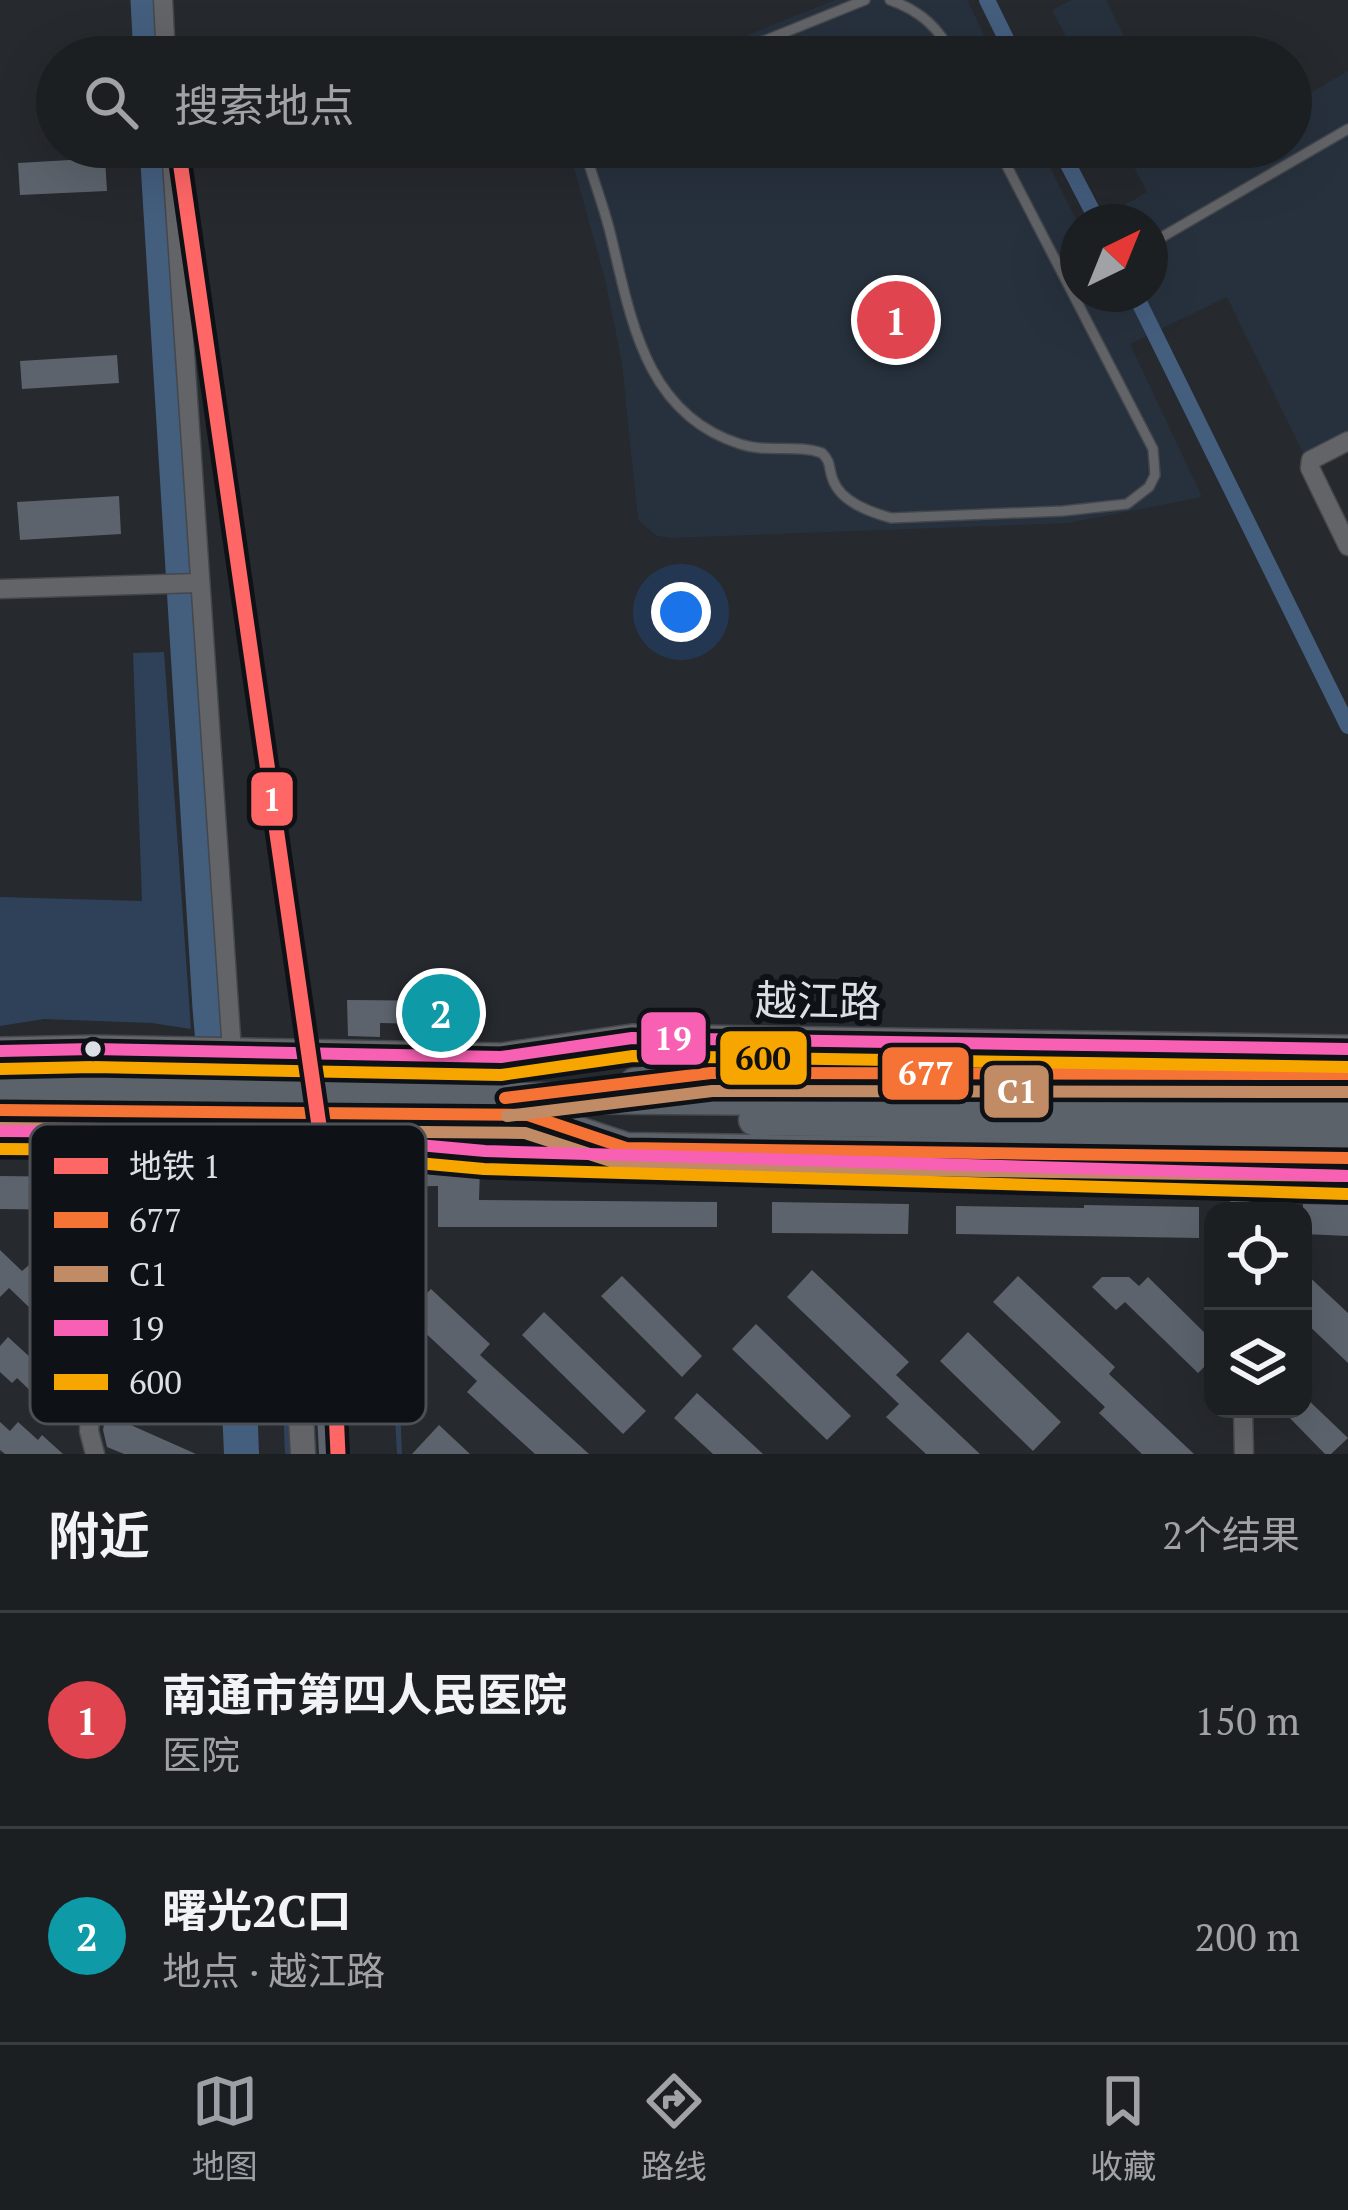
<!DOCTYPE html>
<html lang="zh">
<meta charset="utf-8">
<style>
body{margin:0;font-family:"PT Serif","Noto Sans SC",serif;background:#25272a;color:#f1f3f6}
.controls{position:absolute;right:36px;bottom:36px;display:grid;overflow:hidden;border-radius:24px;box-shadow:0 12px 48px #0002}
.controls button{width:108px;height:108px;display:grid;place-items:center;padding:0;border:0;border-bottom:3px solid #3a3d40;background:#1c1f22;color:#f1f3f6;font:60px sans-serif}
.compass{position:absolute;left:1060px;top:204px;width:108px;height:108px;border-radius:50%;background:#1c1f22;box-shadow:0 12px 48px #0002;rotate:43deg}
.you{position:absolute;left:681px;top:612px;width:42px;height:42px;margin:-30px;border:9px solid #fff;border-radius:50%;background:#1a73e8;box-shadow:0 0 0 18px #1a73e833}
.badge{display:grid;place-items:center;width:78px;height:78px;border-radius:50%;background:#9ca0a6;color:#fff;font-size:39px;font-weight:700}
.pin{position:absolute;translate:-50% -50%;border:6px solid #fff;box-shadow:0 3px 12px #0006}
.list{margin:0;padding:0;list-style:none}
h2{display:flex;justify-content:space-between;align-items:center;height:156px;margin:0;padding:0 48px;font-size:51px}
h2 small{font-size:39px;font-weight:400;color:#a0a2a5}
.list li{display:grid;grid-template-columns:78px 1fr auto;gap:36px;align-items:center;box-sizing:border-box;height:216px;padding:0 48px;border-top:3px solid #3a3d40}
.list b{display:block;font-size:45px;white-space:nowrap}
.list p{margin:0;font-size:39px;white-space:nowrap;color:#a0a2a5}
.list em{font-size:39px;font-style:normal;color:#a0a2a5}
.icon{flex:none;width:66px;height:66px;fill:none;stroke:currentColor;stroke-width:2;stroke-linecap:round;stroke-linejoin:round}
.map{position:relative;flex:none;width:1348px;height:1454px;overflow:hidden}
.search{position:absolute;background:#1c1f22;box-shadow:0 12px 48px #0002;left:36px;right:36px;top:36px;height:132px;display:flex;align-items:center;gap:30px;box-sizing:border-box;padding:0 42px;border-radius:66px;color:#a0a2a5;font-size:45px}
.sheet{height:588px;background:#1c1f22}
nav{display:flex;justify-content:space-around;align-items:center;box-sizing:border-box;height:168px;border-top:3px solid #3a3d40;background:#1c1f22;font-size:33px;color:#a0a2a5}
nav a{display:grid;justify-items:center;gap:6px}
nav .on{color:#9ca0a6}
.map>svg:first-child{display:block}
</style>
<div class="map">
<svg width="1348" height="1454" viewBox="0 0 1348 1454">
<rect width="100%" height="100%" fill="#26292e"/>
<g fill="#27313d">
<path d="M835,0H967L995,57H693Z"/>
<path d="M1072,0H1106L1134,57H1077L1052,10Z"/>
<path d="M1348,71V434L1306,459L1227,297L1130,344L1202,497L1069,523L671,538L657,536L638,520L622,363L605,279L568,147H1040L1078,223V294H1150V222H1096L1147,192L1123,147H1179L1188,164L1218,147H1291V104Z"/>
</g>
<g fill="#2e4159">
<path d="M164,652L191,1029L152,1023L44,1019L0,1026V897L142,901L133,653Z"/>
<path d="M342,1159H390L402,1454H397L393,1378L327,1380L317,1179L328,1165Z"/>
<path d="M273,1179H278L293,1454H285Z"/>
</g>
<path fill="#445e7e" d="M211,1158L227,1159L233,1287L254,1315L259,1454H224Z"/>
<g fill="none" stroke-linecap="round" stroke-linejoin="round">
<g stroke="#445e7e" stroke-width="16">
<path d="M987,0L1015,57"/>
<path d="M1059,147L1098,222"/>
<path d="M1135,294L1348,726"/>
</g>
<g stroke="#445e7e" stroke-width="27">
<path d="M144,0L147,57"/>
<path d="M153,147L206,1008L222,1192"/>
</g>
</g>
<g fill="#5c636c">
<path d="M105,158L107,191L20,195L18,163Z"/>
<path d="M117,355L119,383L22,389L20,361Z"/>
<path d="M119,496L121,534L20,540L17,502Z"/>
<path d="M347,1000L468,1001L467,1025L380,1023V1037L348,1036Z"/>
<path d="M352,1157L480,1169L479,1200L717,1202V1227H438V1186L384,1187L387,1273L335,1276L342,1454H319L308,1235L355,1231Z"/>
<path d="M0,1176L79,1177V1210L0,1209Z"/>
<path d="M772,1202L909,1204L908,1234L772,1233Z"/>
<path d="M1303,1204L1348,1205V1236L1303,1234Z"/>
<path d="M1084,1205L1199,1207V1238L956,1234V1206L1084,1208Z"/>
<path d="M0,1250L22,1271L29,1265L49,1284L54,1280L79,1304L60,1327L36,1305L32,1310L9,1288L0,1297Z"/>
<path d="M812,1270L909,1362L896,1375L980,1454H926L886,1417L899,1404L787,1297Z"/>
<path d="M1303,1271L1348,1313V1363L1303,1320Z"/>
<path d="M622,1276L702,1356L682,1377L601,1296Z"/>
<path d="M1018,1276L1115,1367L1109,1374L1194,1454H1142L1099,1413L1105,1407L993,1302Z"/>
<path d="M1102,1277H1129L1139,1286L1148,1277L1213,1341V1358L1198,1373L1125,1302L1116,1310L1092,1287Z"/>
<path d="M431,1289L490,1344L480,1355L589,1454H535L467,1392L477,1381L406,1315Z"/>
<path d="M544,1312L646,1411L623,1434L522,1335Z"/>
<path d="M756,1324L851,1416L827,1440L732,1349Z"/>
<path d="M968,1332L1061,1422L1033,1451L940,1361Z"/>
<path d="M8,1337L32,1359L37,1352L57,1371L61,1366L79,1383L78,1398L64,1413L44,1394L40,1400L17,1378L12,1383L0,1372V1346Z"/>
<path d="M697,1393L763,1454H713L674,1418Z"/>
<path d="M1303,1395L1348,1438L1331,1454H1325L1281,1409H1303Z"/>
<path d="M106,1414L196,1454H124L107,1447L103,1430Z"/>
<path d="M0,1422L10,1431L18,1422L38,1440L42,1435L63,1454H5L0,1450Z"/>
<path d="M439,1425L470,1454H412Z"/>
</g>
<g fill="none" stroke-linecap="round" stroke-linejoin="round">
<g stroke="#44474c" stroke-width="12">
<g id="service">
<path d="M890,0C921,11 939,28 954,57"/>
<path d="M724,57L865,0"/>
<path d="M584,147C592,177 604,206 611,236C631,319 645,414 740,444C767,453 796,444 822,453C832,463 828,468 833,480C841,502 870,512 891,518L1063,511L1127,504L1149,487L1155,475L1153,449L997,147"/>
<path d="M1150,244L1348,129"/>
</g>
</g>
<g stroke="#44474c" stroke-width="21">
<g id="minor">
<path d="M163,0L166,57"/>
<path d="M171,147L232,1052"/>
<path d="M1348,441L1311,460L1310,468L1348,546"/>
<path d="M0,589L199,583"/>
<path d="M92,1155L93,1377L89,1431L95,1454"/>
<path d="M1240,1175V1211"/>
<path d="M1243,1409L1244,1454"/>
</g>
</g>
<g stroke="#44474c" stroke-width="27">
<path id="tertiary" d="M286,1133L303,1454"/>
</g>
<g stroke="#44474c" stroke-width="30">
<g id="secondary">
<path d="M0,1051L93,1049L501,1057L632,1038L1348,1049"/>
<path d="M0,1131L286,1133L485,1151L630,1155"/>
<path d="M1034,1168L1348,1176"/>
</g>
</g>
<g stroke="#44474c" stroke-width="33">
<g id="trunk">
<path d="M635,1083L711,1073L1348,1074"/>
<path d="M0,1086L526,1098L1348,1104"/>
<path d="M0,1110L250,1112"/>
<path d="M528,1115L626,1148L1348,1158"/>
<path d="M754,1120L1348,1129"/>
</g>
</g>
<path stroke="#5f6165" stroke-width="3" stroke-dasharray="6 9" stroke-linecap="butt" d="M329,1454L315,1182L322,1166L334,1158"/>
<use href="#service" stroke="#626468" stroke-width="9"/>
<use href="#minor" stroke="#626468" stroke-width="18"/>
<use href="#tertiary" stroke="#626468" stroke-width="24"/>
<use href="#secondary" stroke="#626468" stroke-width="27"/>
<use href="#trunk" stroke="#5c6269" stroke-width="30"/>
<g stroke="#0e1115" stroke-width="21">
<g id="bus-1">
<path d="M505,1098L711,1073L1348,1074"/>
<path d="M0,1110L528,1115L626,1148L1348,1158"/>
</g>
</g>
<g stroke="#0e1115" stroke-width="21">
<g id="bus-2">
<path d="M507,1116L712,1091L1348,1092"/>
<path d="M0,1128L525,1133L626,1166L1348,1176"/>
</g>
</g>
<g stroke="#0e1115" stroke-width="21">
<g id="bus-3">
<path d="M0,1051L93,1049L501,1057L632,1038L1348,1049"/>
<path d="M0,1131L286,1133L485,1151L1348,1176"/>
</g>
</g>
<g stroke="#0e1115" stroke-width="21">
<g id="bus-4">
<path d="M0,1069L93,1067L501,1075L633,1056L1348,1067"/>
<path d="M0,1149L285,1151L484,1169L1347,1194"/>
</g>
</g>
<use href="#bus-1" stroke="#f57335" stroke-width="12"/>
<use href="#bus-2" stroke="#c18c65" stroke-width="12"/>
<use href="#bus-3" stroke="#f860b3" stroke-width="12"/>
<use href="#bus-4" stroke="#f7a600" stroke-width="12"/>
<g stroke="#0e1115" stroke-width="24">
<path id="metro-1" d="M178,147L325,1167L338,1454"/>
</g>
<use href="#metro-1" stroke="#f66" stroke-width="15"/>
</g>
<circle fill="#dce0e6" stroke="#0e1115" stroke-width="4.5" cx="93" cy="1049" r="10"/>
<g text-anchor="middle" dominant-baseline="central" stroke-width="12" stroke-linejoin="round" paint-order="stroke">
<g font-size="42" fill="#dce0e6" stroke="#0e1115">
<text transform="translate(818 1000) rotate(1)">越江路</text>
</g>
</g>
<rect x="30" y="1124" width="396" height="300" rx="18" fill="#0e1115" stroke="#4c4f54" stroke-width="3"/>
<rect x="54" y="1158" width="54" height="16" fill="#f66"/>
<rect x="54" y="1212" width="54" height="16" fill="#f57335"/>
<rect x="54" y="1266" width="54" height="16" fill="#c18c65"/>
<rect x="54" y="1320" width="54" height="16" fill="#f860b3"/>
<rect x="54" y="1374" width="54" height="16" fill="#f7a600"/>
<g font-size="33" fill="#dce0e6">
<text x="129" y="1178">地铁 1</text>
<text x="129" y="1232">677</text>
<text x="129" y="1286">C1</text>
<text x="129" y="1340">19</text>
<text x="129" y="1394">600</text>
</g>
<g stroke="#0e1115" stroke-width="4.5">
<rect x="249" y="770" width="46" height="58" rx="12" fill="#f66"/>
<rect x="639" y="1010" width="69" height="57" rx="12" fill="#f860b3"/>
<rect x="718" y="1029" width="91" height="58" rx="12" fill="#f7a600"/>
<rect x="880" y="1045" width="91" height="57" rx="12" fill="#f57335"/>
<rect x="982" y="1063" width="69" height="57" rx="12" fill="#c18c65"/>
</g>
<g font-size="33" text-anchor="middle" font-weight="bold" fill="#fff">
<text x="272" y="811">1</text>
<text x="673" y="1050">19</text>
<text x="926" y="1085">677</text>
<text x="1017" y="1103">C1</text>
</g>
<g font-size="33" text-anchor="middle" font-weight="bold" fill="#111">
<text x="763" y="1070">600</text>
</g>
</svg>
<div class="controls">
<button><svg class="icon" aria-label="locate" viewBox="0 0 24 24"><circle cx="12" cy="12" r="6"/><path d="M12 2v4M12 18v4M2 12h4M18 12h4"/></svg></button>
<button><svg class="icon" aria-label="layers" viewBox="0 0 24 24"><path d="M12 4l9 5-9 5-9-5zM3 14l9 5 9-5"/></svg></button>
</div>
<svg class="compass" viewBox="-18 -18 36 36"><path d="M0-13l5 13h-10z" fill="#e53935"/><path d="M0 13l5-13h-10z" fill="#a0a2a5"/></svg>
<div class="you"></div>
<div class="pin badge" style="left:896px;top:320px;background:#e0444e">1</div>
<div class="pin badge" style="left:441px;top:1013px;background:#0f9aa8">2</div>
<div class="search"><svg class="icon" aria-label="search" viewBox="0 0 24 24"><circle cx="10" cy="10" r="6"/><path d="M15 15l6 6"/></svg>搜索地点</div>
</div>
<section class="sheet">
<h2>附近<small>2个结果</small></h2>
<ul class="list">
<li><span class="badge" style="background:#e0444e">1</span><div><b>南通市第四人民医院</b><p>医院</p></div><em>150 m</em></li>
<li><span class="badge" style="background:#0f9aa8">2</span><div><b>曙光2C口</b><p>地点 · 越江路</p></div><em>200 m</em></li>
</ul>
</section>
<nav>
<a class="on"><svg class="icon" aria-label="map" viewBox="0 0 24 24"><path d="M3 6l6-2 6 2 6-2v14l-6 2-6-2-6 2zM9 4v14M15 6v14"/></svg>地图</a>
<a><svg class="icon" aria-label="directions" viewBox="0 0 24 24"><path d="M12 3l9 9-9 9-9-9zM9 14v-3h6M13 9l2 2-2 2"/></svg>路线</a>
<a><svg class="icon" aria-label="saved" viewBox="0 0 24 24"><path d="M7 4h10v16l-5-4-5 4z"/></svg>收藏</a>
</nav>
